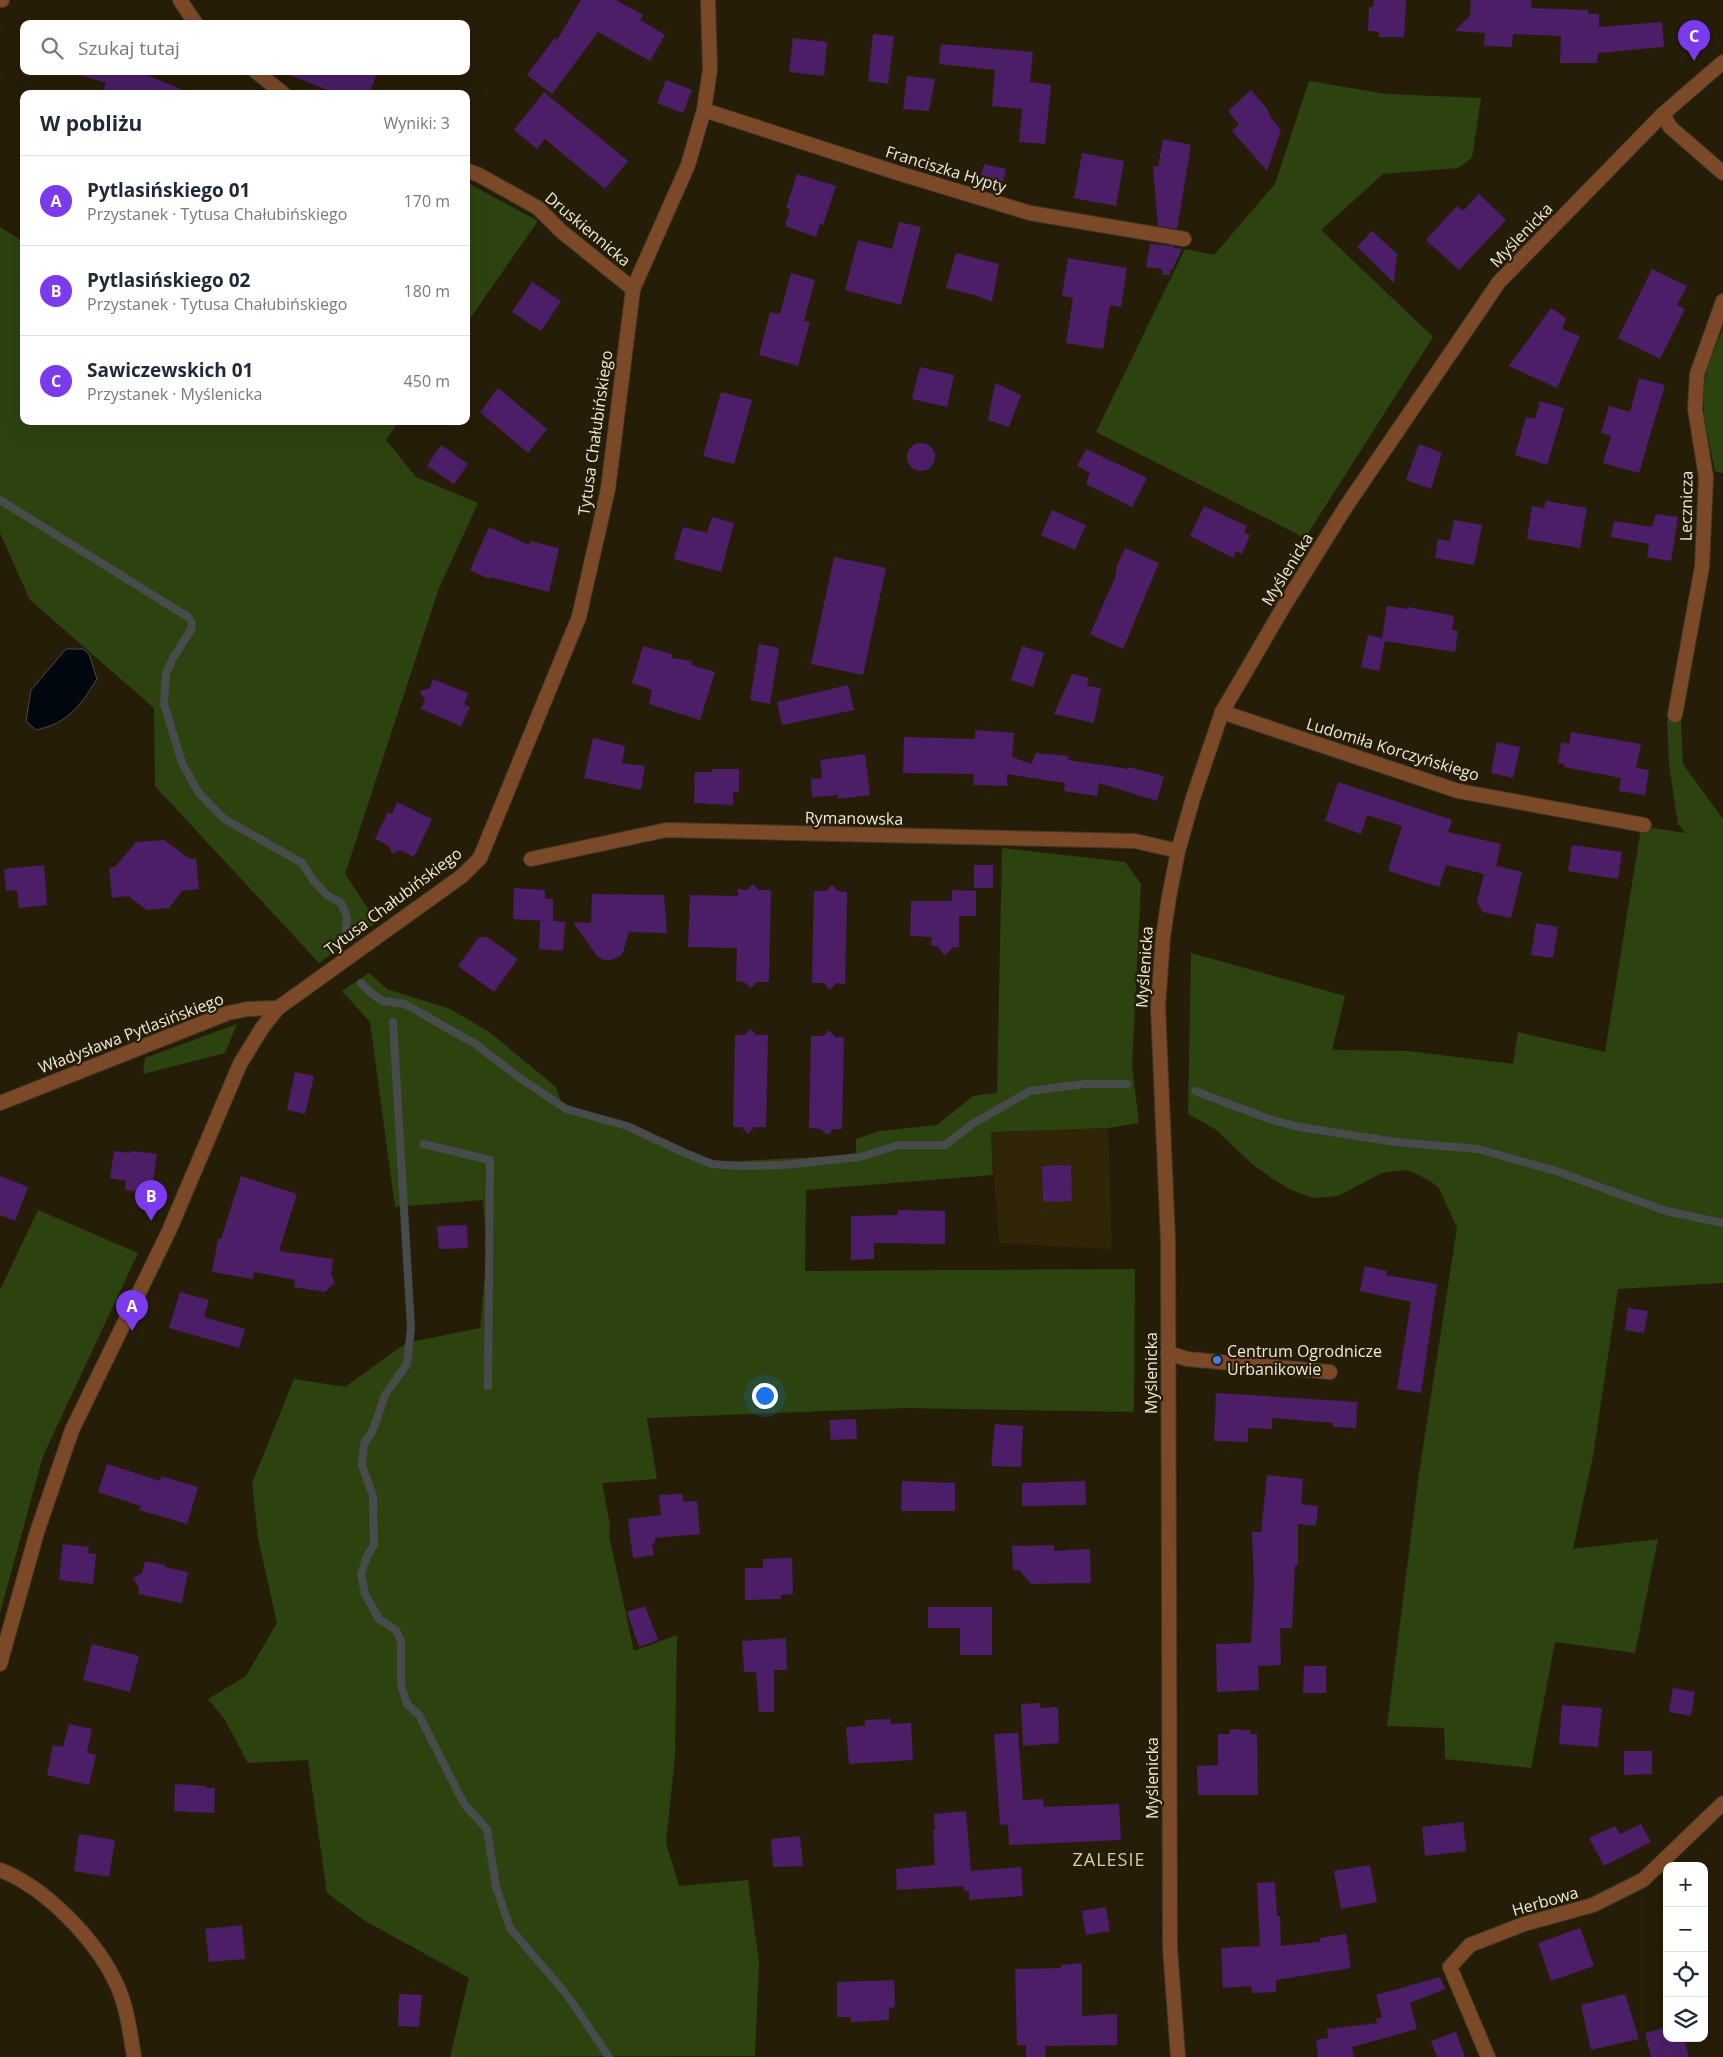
<!DOCTYPE html>
<html lang="pl">
<meta charset="utf-8">
<style>
body{margin:0;font-family:"Open Sans",sans-serif;background:#f6f6f7;color:#1f2937}
.controls{position:absolute;right:15px;bottom:15px;display:grid;overflow:hidden;border-radius:10px;box-shadow:0 5px 20px #0002}
.controls button{width:45px;height:45px;display:grid;place-items:center;padding:0;border:0;border-bottom:1px solid #e0e1e3;background:#fff;color:#1f2937;font:25px sans-serif}
.you{position:absolute;left:764px;top:1395px;width:18px;height:18px;margin:-12px;border:4px solid #fff;border-radius:50%;background:#1a73e8;box-shadow:0 0 0 8px #1a73e833}
.badge{display:grid;place-items:center;width:32px;height:32px;border-radius:50%;background:#7c3aed;color:#fff;font-size:16px;font-weight:700}
.pin{position:absolute;translate:-50% -41px;filter:drop-shadow(0 1px 2px #0008)}
.pin::after{content:'';position:absolute;top:26px;width:18px;height:15px;background:inherit;clip-path:polygon(0 0,100% 0,50% 100%)}
.list{margin:0;padding:0;list-style:none}
h2{display:flex;justify-content:space-between;align-items:center;height:65px;margin:0;padding:0 20px;font-size:21px}
h2 small{font-size:16px;font-weight:400;color:#747a83}
.list li{display:grid;grid-template-columns:32px 1fr auto;gap:15px;align-items:center;box-sizing:border-box;height:90px;padding:0 20px;border-top:1px solid #e0e1e3}
.list b{display:block;font-size:19px;white-space:nowrap}
.list p{margin:0;font-size:16px;white-space:nowrap;color:#747a83}
.list em{font-size:16px;font-style:normal;color:#747a83}
.icon{flex:none;width:28px;height:28px;fill:none;stroke:currentColor;stroke-width:2;stroke-linecap:round;stroke-linejoin:round}
.map{position:relative;flex:none;width:1723px;height:2057px;overflow:hidden}
.search{position:absolute;background:#fff;box-shadow:0 5px 20px #0002;left:20px;top:20px;width:450px;height:55px;display:flex;align-items:center;gap:12px;box-sizing:border-box;padding:0 18px;border-radius:10px;color:#747a83;font-size:19px}
.panel{position:absolute;background:#fff;box-shadow:0 5px 20px #0002;left:20px;top:90px;width:450px;height:335px;border-radius:10px}
.map>svg:first-child{display:block}
</style>
<div class="map">
<svg width="1723" height="2057" viewBox="0 0 1723 2057">
<rect width="100%" height="100%" fill="#261d08"/>
<path fill="#312508" d="M1108,1128L1112,1249L999,1243L991,1132Z"/>
<g fill="#2c4310">
<path d="M1309,81L1386,94L1481,98L1472,158L1458,168L1383,174L1321,230L1433,337L1305,538L1096,432L1185,249L1214,255L1275,184Z"/>
<path d="M466,182L538,221L466,324Z"/>
<path d="M0,227L24,242V421H399L386,440L416,477L478,503L439,588L345,874L377,922L319,963L155,786L154,708L30,600L0,533Z"/>
<path d="M1723,328V473L1715,471C1710,442 1699,409 1705,379C1708,362 1717,345 1723,328Z"/>
<path d="M1667,719L1681,720L1683,764L1723,819V1283L1618,1289L1593,1456L1573,1549L1658,1539L1635,1653L1555,1642L1531,1768L1445,1759L1444,1728L1387,1726L1419,1473L1457,1228L1439,1188L1429,1180L1407,1170L1382,1173L1338,1196L1313,1198L1291,1190L1270,1177L1251,1163L1215,1129L1188,1114L1191,953L1345,996L1332,1050L1408,1051L1513,1064L1518,1032L1605,1052L1640,834L1639,826L1686,833L1678,824L1669,765Z"/>
<path d="M1002,848L1125,862L1141,884L1132,1066L1139,1123L1108,1128L991,1132L993,1175L806,1190L805,1271L1135,1269L1134,1412L906,1408L647,1418L657,1479L602,1483L610,1525L609,1536L634,1651L677,1635L675,1756L666,1843L679,1886L748,1880L759,1963L755,2056L450,2057L469,1978L365,1921L327,1893L308,1760L248,1763L225,1720L208,1699L246,1676L277,1623L258,1538L252,1483L294,1379L345,1387L406,1343L480,1328L487,1252L483,1200L395,1207L370,1022L342,991L369,973L387,989L450,1009L488,1031L556,1087L561,1102L672,1147L718,1162L856,1155V1139L880,1131L937,1125L973,1096L997,1093Z"/>
<path d="M237,1024L225,1053L143,1074L145,1058Z"/>
<path d="M38,1210L138,1253L43,1456L0,1613V1290Z"/>
</g>
<path fill="#00070e" stroke="#484b4c" d="M66,649H83L89,654L97,679C80,706 68,723 36,730L26,721L31,690Z"/>
<g fill="none" stroke-linecap="round" stroke-linejoin="round">
<g stroke="#484b4c" stroke-width="8">
<path d="M0,500L188,617L192,622L191,630L173,658L166,674L164,704L182,763L199,793L223,818L302,863L313,880L327,895L341,903L347,917L345,942"/>
<path d="M361,983L371,993L383,1001L405,1004L477,1045L517,1076L566,1109L627,1126L685,1153L712,1164L739,1166L783,1165L860,1157L899,1145H945L971,1125L1030,1091L1084,1084H1127"/>
<path d="M393,1022L411,1328L407,1364L385,1395L373,1430L364,1444L362,1465L373,1496L374,1545L367,1556L361,1574L365,1594L379,1619L396,1630L401,1641V1685L407,1704L419,1715L464,1804L487,1829L496,1887L510,1928L567,1995L609,2057"/>
<path d="M1195,1091L1269,1119L1299,1127L1396,1142L1478,1149L1556,1171L1666,1211L1723,1223"/>
<path d="M423,1144L490,1160L488,1386"/>
</g>
</g>
<g fill="#4c1e67">
<path d="M581,0H616L643,15L640,20L665,35L650,61L598,32L552,94L527,75L555,38L557,40Z"/>
<path d="M1374,0H1406L1404,37H1379V32L1368,31L1369,7H1373Z"/>
<path d="M1471,0H1532L1531,8L1588,10V14H1599V27L1662,22L1664,47L1598,53L1597,63H1560L1561,36L1513,34L1512,47L1484,46L1485,33L1454,31L1470,16Z"/>
<path d="M873,34L894,36L888,84L868,81Z"/>
<path d="M793,38L827,42L824,76L789,72Z"/>
<path d="M941,44L1033,52L1030,82L1051,85L1045,144L1019,142L1022,109L992,106L995,70L939,64Z"/>
<path d="M80,71H138L192,94H136L124,90L123,94H102L106,83L80,75Z"/>
<path d="M284,71H378L369,94H338L284,73Z"/>
<path d="M907,76L935,79L929,111L903,109Z"/>
<path d="M666,80L692,90L683,113L657,103Z"/>
<path d="M1251,90L1268,110L1271,118L1281,130L1267,171L1232,131L1239,124L1228,111Z"/>
<path d="M544,92L628,161L605,189L545,139L537,149L514,130Z"/>
<path d="M1163,139L1191,145L1177,229L1158,226L1153,166L1158,167Z"/>
<path d="M1082,153L1124,161L1116,206L1074,198Z"/>
<path d="M984,164L1006,169L1001,190L979,185Z"/>
<path d="M797,174L836,186L823,225L820,224L816,237L785,226L790,209L786,208Z"/>
<path d="M1479,194L1506,220L1459,270L1426,240L1457,206L1463,211Z"/>
<path d="M899,222L921,227L901,305L845,290L858,240L892,249Z"/>
<path d="M1372,231L1397,254L1394,283L1357,247Z"/>
<path d="M1150,244L1174,246V248L1182,249L1172,270H1170V275H1163L1162,269L1146,267Z"/>
<path d="M956,253L999,264L992,302L978,296L946,288Z"/>
<path d="M1068,258L1127,268L1121,307L1110,305L1103,349L1066,343L1073,298L1062,296Z"/>
<path d="M1652,269L1687,286L1677,305L1685,309L1660,359L1618,338Z"/>
<path d="M791,273L815,280L804,321L810,322L798,366L759,355L770,312L780,314Z"/>
<path d="M532,282L561,301L541,331L512,312Z"/>
<path d="M1551,308L1566,318L1562,329L1580,336L1557,388L1509,366Z"/>
<path d="M920,367L954,375L947,407L912,399Z"/>
<path d="M1639,378L1665,385L1639,473L1603,463L1611,436L1601,433L1609,406L1630,412Z"/>
<path d="M995,383L1021,395L1009,427L988,420Z"/>
<path d="M498,388L547,429L528,453L480,412Z"/>
<path d="M721,392L752,400L734,464L703,456Z"/>
<path d="M1540,401L1564,408L1547,465L1515,455L1526,417L1535,419Z"/>
<circle cx="921" cy="457" r="14"/>
<path d="M1419,444L1442,453L1431,489L1406,480Z"/>
<path d="M441,445L468,464L454,484L427,466Z"/>
<path d="M1086,449L1147,478L1132,507L1086,484L1090,473L1077,466Z"/>
<path d="M1546,501L1587,508L1580,548L1527,539L1532,506L1544,508Z"/>
<path d="M1204,506L1247,526L1244,533L1250,535L1242,554L1236,551L1233,558L1190,536Z"/>
<path d="M1052,510L1086,525L1075,550L1041,535Z"/>
<path d="M1656,514L1678,517L1671,561L1647,557L1649,544L1611,537L1614,521L1652,527Z"/>
<path d="M712,517L734,523L721,572L674,559L683,527L707,533Z"/>
<path d="M1454,520L1482,525L1474,565L1435,558L1438,539L1450,541Z"/>
<path d="M489,527L529,545L530,541L559,548L549,592L490,577L489,579L470,570Z"/>
<path d="M1125,548L1159,563L1123,649L1090,634L1115,578L1117,566Z"/>
<path d="M834,557L886,568L863,675L811,664Z"/>
<path d="M1387,606L1408,609V607L1454,616L1452,630L1458,631L1455,652L1385,641L1379,671L1361,667L1368,635L1382,638Z"/>
<path d="M759,644L779,648L770,704L750,700Z"/>
<path d="M643,646L672,654L671,658L692,661L691,665L715,672L700,720L649,704L652,690L632,683Z"/>
<path d="M1022,646L1044,653L1033,687L1011,680Z"/>
<path d="M1072,674L1089,678L1087,686L1101,688L1094,723L1054,714Z"/>
<path d="M433,679L468,693L464,704L470,707L461,726L421,709L425,700L419,691L430,688Z"/>
<path d="M848,685L854,710L782,725L777,702Z"/>
<path d="M975,730L1014,733L1012,757L1031,764L1036,753L1069,756L1068,760L1128,769V767L1164,776L1157,801L1099,783L1097,796L1064,791L1065,783L1007,774V786L973,785L974,774L903,773L904,737L975,739Z"/>
<path d="M1571,732L1641,744L1636,768L1649,770L1645,795L1619,791L1621,778L1564,767L1565,764L1558,763L1561,742L1569,744Z"/>
<path d="M593,738L625,746L622,763L645,766L641,790L584,778Z"/>
<path d="M1497,742L1520,747L1513,778L1491,773Z"/>
<path d="M865,754L870,795L838,799V795L812,797L811,779L822,778L820,760Z"/>
<path d="M712,769H739V792H733V805L694,803L695,772H712Z"/>
<path d="M1338,782L1452,820L1448,832L1501,844L1496,866L1522,872L1511,918L1483,912L1477,902L1484,874L1446,865L1439,887L1388,871L1402,826L1367,815L1361,834L1325,821Z"/>
<path d="M397,802L432,819L414,857L400,850L392,854L389,846L375,839L388,812L392,814Z"/>
<path d="M164,840L190,859L196,858L199,889L182,891L169,908L147,910L128,896L112,898L109,868L115,867L136,842Z"/>
<path d="M1572,845L1622,852L1618,879L1568,871Z"/>
<path d="M44,865L47,905L19,908L17,890L6,891L4,869Z"/>
<rect x="974" y="865" width="19" height="23"/>
<path d="M753,884L759,890H771L769,982H757L751,988L744,982L736,981L737,948L688,947L690,895L738,896V889L747,890Z"/>
<path d="M832,885L838,891L847,892L845,984L836,983L830,990L824,983H812L813,932L814,891H826Z"/>
<path d="M514,888L545,890V899H553V921L565,922L563,951L539,949L540,921H544L513,919Z"/>
<path d="M952,890L976,891V916H959V947H953L945,956L937,946H931L932,937L910,936L911,901H952Z"/>
<path d="M592,894L664,895L667,933L629,932L623,952L620,956L611,960H604L597,956L573,922L591,923Z"/>
<path d="M1536,923L1558,927L1553,958L1531,955Z"/>
<path d="M479,937H487L518,959L494,992L458,966Z"/>
<path d="M751,1029L756,1035H768L766,1127H754L748,1134L742,1127H733L735,1035H744Z"/>
<path d="M829,1030L835,1037H844L842,1129H834L827,1135L821,1129L809,1128L811,1036H823Z"/>
<path d="M295,1072L314,1076L305,1114L287,1110Z"/>
<path d="M114,1151L130,1153L131,1151L157,1154L151,1194L125,1190L126,1181L110,1178Z"/>
<path d="M1071,1165L1072,1201L1043,1202L1042,1166Z"/>
<path d="M0,1176L28,1187L15,1221L0,1215Z"/>
<path d="M241,1176L297,1194L279,1251L333,1259L331,1275L335,1282L325,1292L294,1287L295,1280L254,1272L253,1279L212,1272L218,1239H221Z"/>
<path d="M898,1210L945,1211V1244L874,1243V1259L851,1260V1216L898,1215Z"/>
<path d="M467,1225L468,1248L439,1249L437,1226Z"/>
<path d="M1365,1266L1387,1271L1386,1275L1437,1284L1421,1393L1397,1389L1411,1302L1360,1291Z"/>
<path d="M180,1292L209,1300L204,1317L245,1329L239,1348L169,1328Z"/>
<path d="M1628,1308L1648,1311L1644,1333L1625,1330Z"/>
<path d="M1216,1393L1357,1402L1356,1428L1333,1427V1423L1272,1418V1429L1248,1428V1442L1214,1441Z"/>
<path d="M856,1419L857,1439L831,1440L829,1420Z"/>
<path d="M995,1424L1023,1426L1021,1467L991,1466Z"/>
<path d="M107,1464L160,1481L161,1476L198,1487L187,1524L139,1510L141,1506L98,1492Z"/>
<path d="M1267,1475L1303,1479L1301,1504L1318,1506L1316,1526L1298,1524V1565H1295L1292,1628H1280L1281,1665L1258,1666L1259,1690L1217,1692L1216,1644L1251,1643L1254,1584L1252,1532H1261Z"/>
<path d="M902,1481L955,1483V1511H901Z"/>
<path d="M1085,1481L1086,1505L1022,1506V1483Z"/>
<path d="M682,1494L683,1502L697,1501L700,1534L655,1538V1543L652,1544L654,1555L633,1558L628,1519L661,1515L659,1495Z"/>
<path d="M63,1544L89,1547L88,1553L96,1554L93,1584L59,1580Z"/>
<path d="M1054,1545V1551L1090,1549L1091,1583L1031,1584L1019,1570H1013L1012,1546Z"/>
<path d="M792,1558L793,1594L781,1595V1599L745,1600V1568H763V1559Z"/>
<path d="M145,1561L165,1565V1567L188,1572L182,1603L138,1594L139,1588L133,1578L142,1573Z"/>
<path d="M645,1606L658,1640L639,1647L627,1612Z"/>
<path d="M928,1607H992V1655H960V1628H928Z"/>
<path d="M786,1638L787,1670H774V1712H759L756,1672H744L742,1641Z"/>
<path d="M92,1644L139,1656L130,1692L83,1680Z"/>
<path d="M1304,1666H1326V1693H1303Z"/>
<path d="M1673,1688L1695,1692L1691,1716L1669,1712Z"/>
<path d="M1040,1703V1708L1058,1707L1059,1743L1023,1746L1021,1704Z"/>
<path d="M1562,1705L1602,1708L1598,1747L1559,1744Z"/>
<path d="M891,1719V1724L911,1723L913,1760L849,1764L846,1727L865,1726V1720Z"/>
<path d="M69,1724L92,1729L87,1752L96,1755L89,1785L47,1775L53,1745L63,1747Z"/>
<path d="M1230,1729L1250,1730V1734H1257L1258,1795H1198L1197,1766L1218,1765V1734H1229Z"/>
<path d="M1018,1733L1023,1800L1043,1799L1044,1807L1119,1804L1121,1840L1009,1845L1008,1824L1000,1825L994,1734Z"/>
<path d="M1624,1751H1652V1774L1624,1775Z"/>
<path d="M175,1784L206,1786V1788H215L214,1813L174,1811Z"/>
<path d="M966,1811L971,1871L1021,1867L1023,1896L969,1900V1891H964V1886L897,1890L896,1869L935,1865L933,1830H935L934,1814Z"/>
<path d="M1463,1822L1466,1851L1425,1856L1422,1827Z"/>
<path d="M1641,1824L1651,1842L1604,1866L1589,1838L1615,1826L1620,1834Z"/>
<path d="M79,1834L115,1840L109,1877L74,1871Z"/>
<path d="M800,1836L803,1866L773,1867L771,1839Z"/>
<path d="M1370,1865L1377,1902L1341,1909L1334,1871Z"/>
<path d="M1275,1882L1277,1916H1280L1281,1946L1320,1942V1938L1346,1934L1351,1968L1276,1980V1992L1252,1993L1251,1986L1223,1988L1221,1948L1260,1946L1257,1883Z"/>
<path d="M1106,1907L1110,1931L1086,1935L1082,1911Z"/>
<path d="M242,1925L245,1959L209,1962L205,1929Z"/>
<path d="M1580,1928L1594,1966L1551,1981L1538,1943Z"/>
<path d="M1082,1963V2016L1117,2014V2045L1045,2046L1046,2057H1026V2045H1017L1015,1969L1061,1968V1965Z"/>
<path d="M1440,1977L1445,1989L1410,2003L1417,2029L1352,2047L1354,2057H1318L1316,2040L1328,2038L1327,2029L1377,2023L1376,2019L1382,2017L1376,1995Z"/>
<path d="M894,1980L895,2007L889,2008V2020L851,2022V2017H837V1982Z"/>
<path d="M399,1994L422,1995L419,2027L398,2026Z"/>
<path d="M1625,1994L1639,2039L1591,2050L1581,2005Z"/>
<path d="M1667,2027V2038H1684L1689,2057H1651L1645,2033Z"/>
<path d="M1456,2032L1465,2057H1437L1431,2041Z"/>
</g>
<g fill="none" stroke-linecap="round" stroke-linejoin="round">
<g stroke="#423a26" stroke-width="16">
<path id="service" d="M1168,1353L1187,1359L1330,1372"/>
</g>
<g stroke="#423a26" stroke-width="16">
<g id="minor">
<path d="M0,0H2"/>
<path d="M180,0L196,24"/>
<path d="M255,71L284,94"/>
<path d="M704,110L898,173L1030,213L1184,239"/>
<path d="M1663,114L1670,127L1723,173"/>
<path d="M466,170L479,175L538,208L561,231L633,289"/>
<path d="M1222,712L1458,791L1644,825"/>
<path d="M1675,715L1702,567L1706,477L1695,409L1697,374L1723,301"/>
<path d="M531,859L666,830L1135,841L1178,851"/>
<path d="M0,1103L228,1013L248,1009L278,1008"/>
<path d="M0,1664L37,1532L72,1430L169,1231L240,1064L262,1028L278,1008L462,876L480,858L579,617L608,489L633,289L688,165L704,110L710,70L708,0"/>
<path d="M0,1870C45,1887 96,1940 116,1983C127,2006 130,2032 134,2057"/>
<path d="M1488,2057L1450,1967L1470,1945L1524,1924L1593,1905L1643,1880L1723,1803"/>
</g>
</g>
<g stroke="#423a26" stroke-width="16">
<path id="tertiary" d="M1178,2057L1170,1948L1168,1241L1158,1007L1163,937L1169,897L1178,851L1193,798L1222,712L1284,606L1345,508L1499,282L1663,114L1723,62"/>
</g>
<use href="#service" stroke="#7c4928" stroke-width="14"/>
<use href="#minor" stroke="#7c4928" stroke-width="14"/>
<use href="#tertiary" stroke="#7c4928" stroke-width="14"/>
</g>
<circle fill="#3f7fe0" stroke="#261d08" stroke-width="2" cx="1217" cy="1360" r="5"/>
<g text-anchor="middle" dominant-baseline="central" stroke-width="4.5" stroke-linejoin="round" paint-order="stroke">
<g font-size="16" fill="#efe9dc" stroke="#261d08">
<text transform="translate(946 169) rotate(17)">Franciszka Hypty</text>
<text transform="translate(588 229) rotate(40)">Druskiennicka</text>
<text transform="translate(1521 235) rotate(-46)">Myślenicka</text>
<text transform="translate(595 433) rotate(-82)">Tytusa Chałubińskiego</text>
<text transform="translate(1686 506) rotate(-89)">Lecznicza</text>
<text transform="translate(1287 569) rotate(-58)">Myślenicka</text>
<text transform="translate(1393 749) rotate(17)">Ludomiła Korczyńskiego</text>
<text transform="translate(854 818) rotate(1)">Rymanowska</text>
<text transform="translate(393 901) rotate(-37)">Tytusa Chałubińskiego</text>
<text transform="translate(1144 967) rotate(-86)">Myślenicka</text>
<text transform="translate(131 1033) rotate(-21)">Władysława Pytlasińskiego</text>
<text transform="translate(1151 1373) rotate(-90)">Myślenicka</text>
<text transform="translate(1152 1778) rotate(-90)">Myślenicka</text>
<text transform="translate(1545 1901) rotate(-16)">Herbowa</text>
</g>
<g font-size="16" fill="#efe9dc" stroke="#261d08" text-anchor="start">
<text x="1227" y="1351">Centrum Ogrodnicze<tspan x="1227" dy="18">Urbanikowie</tspan></text>
</g>
<g font-size="18" letter-spacing="1" fill="#d7ccb2" stroke="#261d08">
<text x="1109" y="1859">ZALESIE</text>
</g>
</g>
</svg>
<div class="controls">
<button>+</button>
<button>−</button>
<button><svg class="icon" aria-label="locate" viewBox="0 0 24 24"><circle cx="12" cy="12" r="6"/><path d="M12 2v4M12 18v4M2 12h4M18 12h4"/></svg></button>
<button><svg class="icon" aria-label="layers" viewBox="0 0 24 24"><path d="M12 4l9 5-9 5-9-5zM3 14l9 5 9-5"/></svg></button>
</div>
<div class="you"></div>
<div class="pin badge" style="left:132px;top:1331px">A</div>
<div class="pin badge" style="left:151px;top:1221px">B</div>
<div class="pin badge" style="left:1694px;top:61px">C</div>
<div class="search"><svg class="icon" aria-label="search" viewBox="0 0 24 24"><circle cx="10" cy="10" r="6"/><path d="M15 15l6 6"/></svg>Szukaj tutaj</div>
<section class="panel">
<h2>W pobliżu<small>Wyniki: 3</small></h2>
<ul class="list">
<li><span class="badge">A</span><div><b>Pytlasińskiego 01</b><p>Przystanek · Tytusa Chałubińskiego</p></div><em>170 m</em></li>
<li><span class="badge">B</span><div><b>Pytlasińskiego 02</b><p>Przystanek · Tytusa Chałubińskiego</p></div><em>180 m</em></li>
<li><span class="badge">C</span><div><b>Sawiczewskich 01</b><p>Przystanek · Myślenicka</p></div><em>450 m</em></li>
</ul>
</section>
</div>
